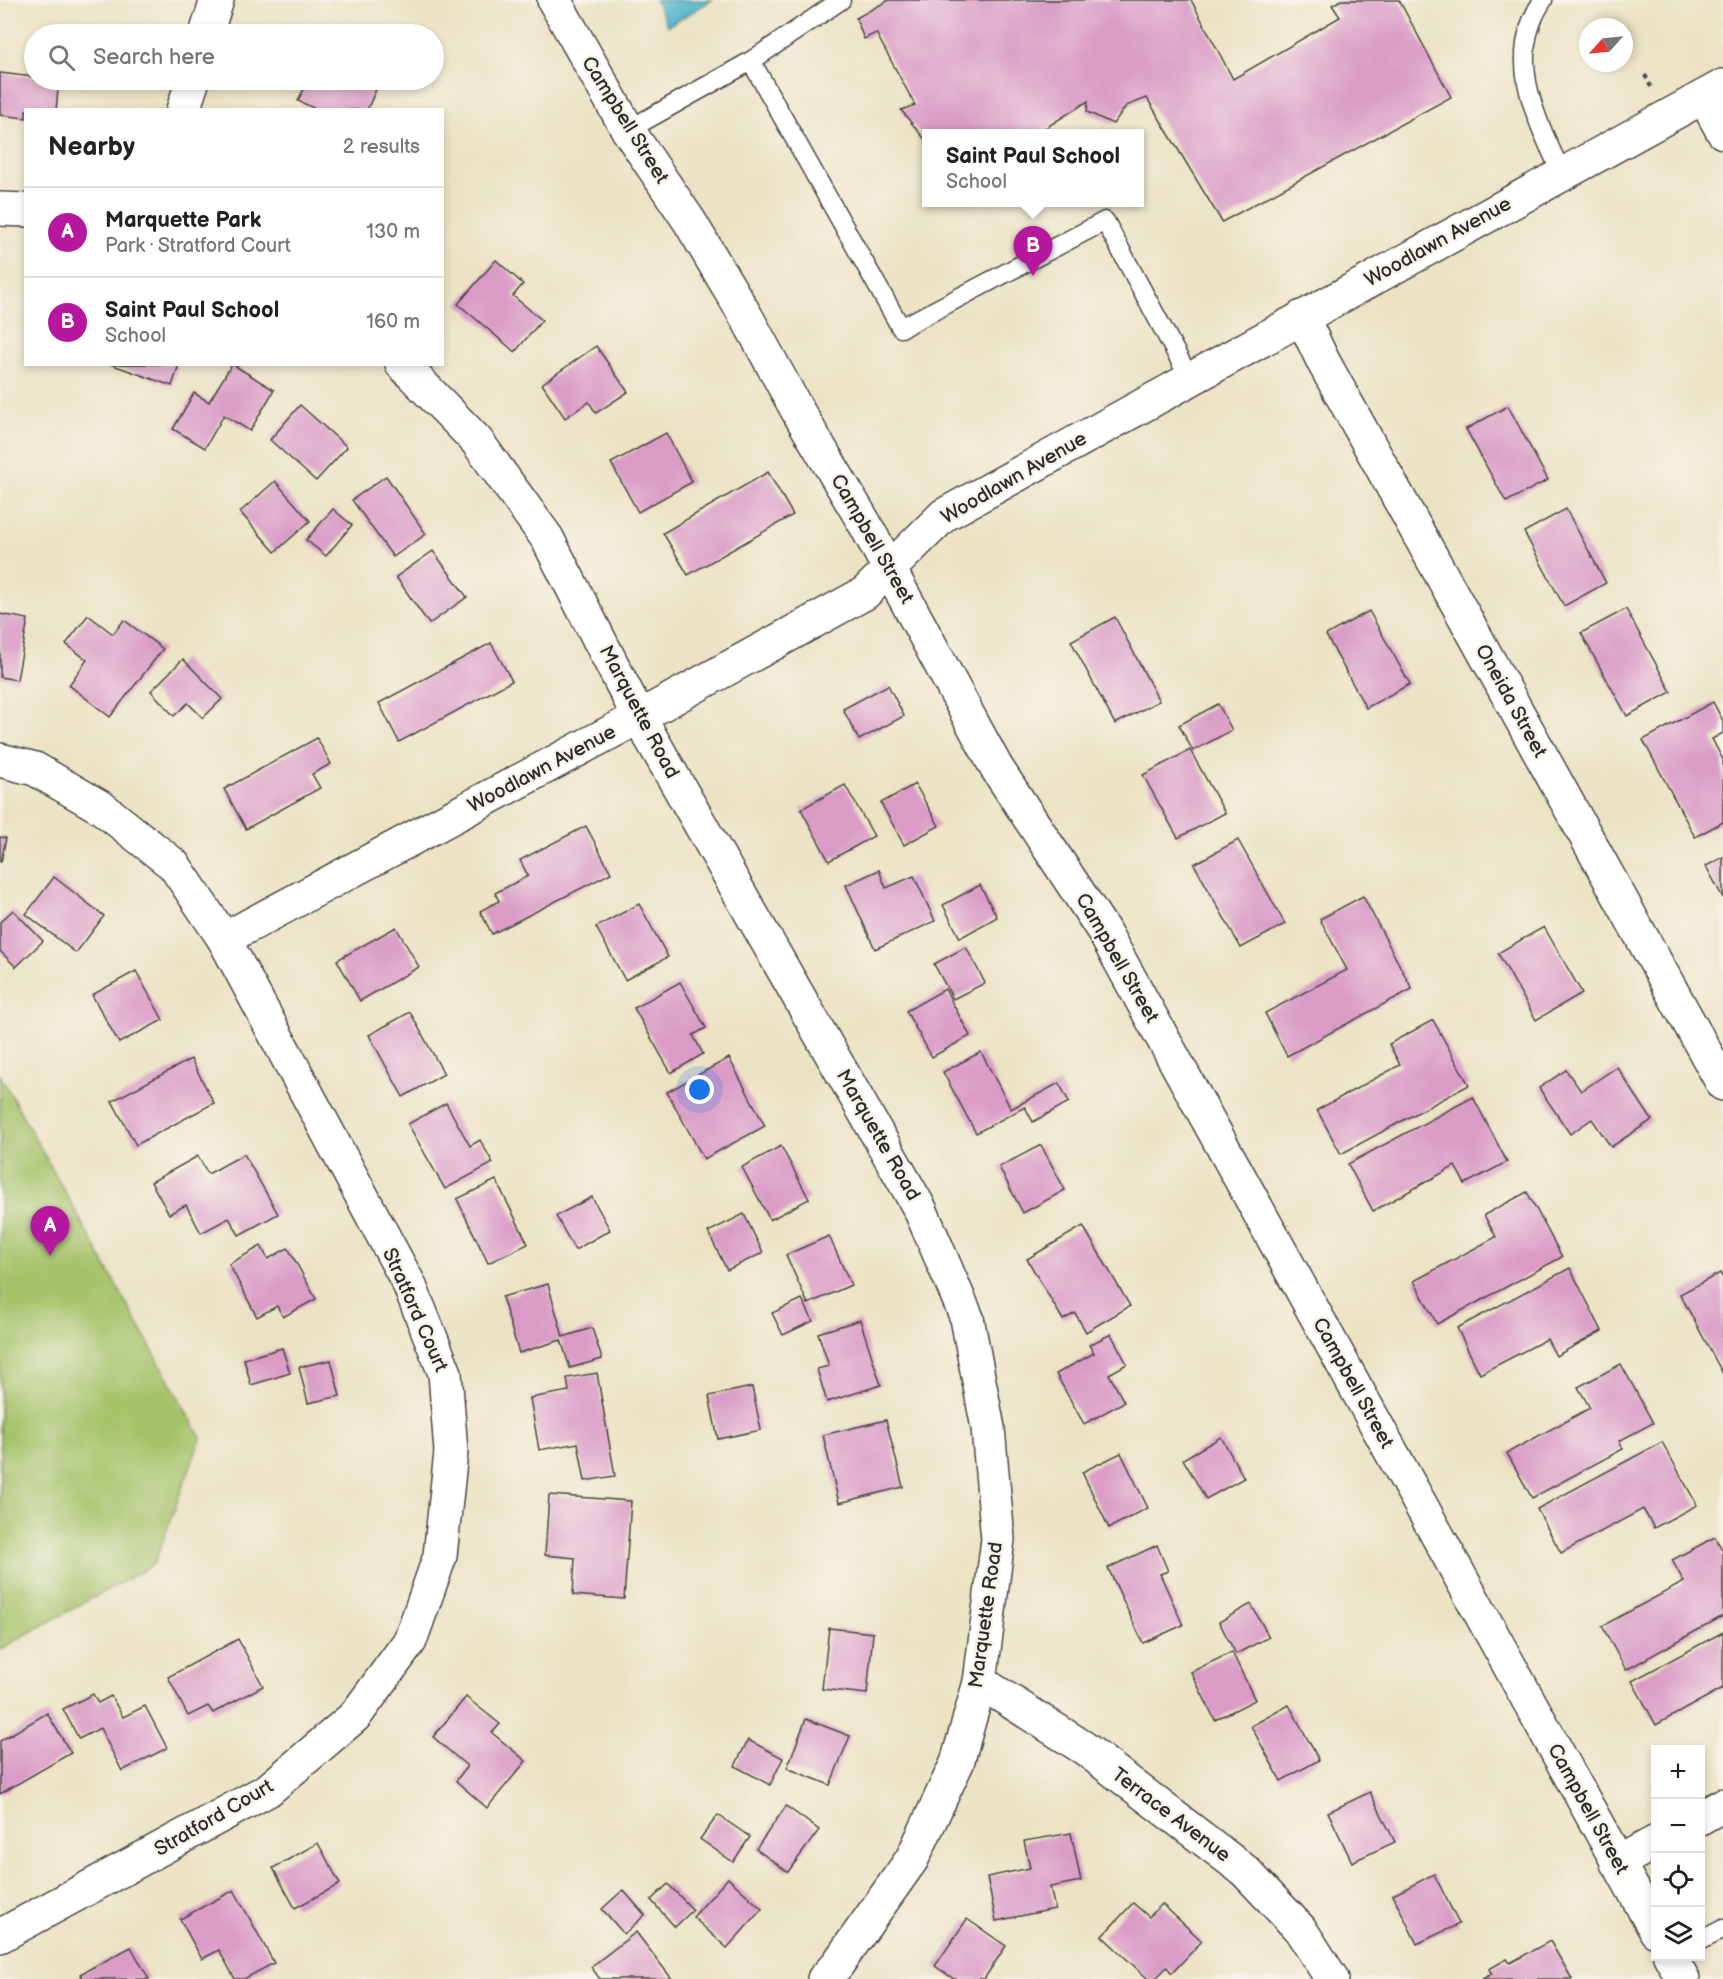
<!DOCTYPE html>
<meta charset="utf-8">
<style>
body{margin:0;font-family:"Balsamiq Sans",sans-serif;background:#f6f6f6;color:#222}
.controls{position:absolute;right:18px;bottom:18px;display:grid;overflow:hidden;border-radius:0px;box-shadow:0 3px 9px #0003}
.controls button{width:54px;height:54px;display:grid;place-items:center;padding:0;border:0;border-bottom:2px solid #e0e0e0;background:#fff;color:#222;font:30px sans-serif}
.compass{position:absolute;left:1579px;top:18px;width:54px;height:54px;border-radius:50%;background:#fff;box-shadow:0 3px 9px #0003;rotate:243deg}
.you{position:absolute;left:700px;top:1090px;width:21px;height:21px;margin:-15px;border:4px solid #fff;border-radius:50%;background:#1a73e8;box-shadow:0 0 0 9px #1a73e833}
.badge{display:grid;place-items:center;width:39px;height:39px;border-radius:50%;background:#b5179e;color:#fff;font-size:20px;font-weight:700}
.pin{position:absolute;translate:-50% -50px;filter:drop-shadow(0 2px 3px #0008)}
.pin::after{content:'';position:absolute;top:32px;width:21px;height:18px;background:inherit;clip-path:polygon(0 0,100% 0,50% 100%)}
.popup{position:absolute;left:922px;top:129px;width:222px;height:78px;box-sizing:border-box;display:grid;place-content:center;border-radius:0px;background:#fff;filter:drop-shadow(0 2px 4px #0005);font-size:20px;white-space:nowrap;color:#767676}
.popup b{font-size:22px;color:#222}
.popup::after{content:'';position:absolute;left:50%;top:100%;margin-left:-12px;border:12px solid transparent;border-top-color:#fff}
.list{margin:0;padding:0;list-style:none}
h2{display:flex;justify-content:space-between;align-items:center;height:78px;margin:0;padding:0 24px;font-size:26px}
h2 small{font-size:20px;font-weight:400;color:#767676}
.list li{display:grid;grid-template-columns:39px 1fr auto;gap:18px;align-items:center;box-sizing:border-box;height:90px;padding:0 24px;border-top:2px solid #e0e0e0}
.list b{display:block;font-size:22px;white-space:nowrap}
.list p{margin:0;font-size:20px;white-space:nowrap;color:#767676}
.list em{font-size:20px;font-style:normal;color:#767676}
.icon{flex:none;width:33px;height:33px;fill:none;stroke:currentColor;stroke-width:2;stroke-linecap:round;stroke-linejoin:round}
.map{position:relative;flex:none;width:1723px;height:1979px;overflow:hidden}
.search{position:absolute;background:#fff;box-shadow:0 3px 9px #0003;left:24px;top:24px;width:420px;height:66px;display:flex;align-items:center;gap:15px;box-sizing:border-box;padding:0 21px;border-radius:33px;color:#767676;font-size:22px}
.panel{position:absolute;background:#fff;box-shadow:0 3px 9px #0003;left:24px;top:108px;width:420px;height:258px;border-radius:0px}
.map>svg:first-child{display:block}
</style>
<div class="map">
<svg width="1723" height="1979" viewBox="0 0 1723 1979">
<rect width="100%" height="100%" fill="#f7f3e8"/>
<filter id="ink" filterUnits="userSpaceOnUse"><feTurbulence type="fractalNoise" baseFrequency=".0167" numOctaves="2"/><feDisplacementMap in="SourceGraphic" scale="12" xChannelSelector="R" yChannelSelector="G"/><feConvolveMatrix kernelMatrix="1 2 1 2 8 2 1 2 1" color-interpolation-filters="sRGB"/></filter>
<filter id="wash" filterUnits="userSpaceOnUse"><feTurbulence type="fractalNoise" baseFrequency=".008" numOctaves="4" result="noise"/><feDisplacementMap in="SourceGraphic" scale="24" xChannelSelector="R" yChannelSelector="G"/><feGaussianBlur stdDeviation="1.35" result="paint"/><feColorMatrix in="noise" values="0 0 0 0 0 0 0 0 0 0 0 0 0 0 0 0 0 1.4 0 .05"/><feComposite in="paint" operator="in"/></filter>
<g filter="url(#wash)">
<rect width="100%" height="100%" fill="#ece3c4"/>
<path fill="#a6c269" stroke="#68764a" stroke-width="1.5" d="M0,1075L201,1438L154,1564L0,1649Z"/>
<path fill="#4bb4ca" stroke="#3b707a" stroke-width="1.5" d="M655,0H712L668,26Z"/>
<g id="blocks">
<g fill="#da9cc7">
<path d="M889,0H1191L1233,79L1340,17L1332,5L1341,0H1399L1451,97L1222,222L1147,98L1126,106L1113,124L1087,112L1088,101L1036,134H926V141L901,110L915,105L876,33L864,39L856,18Z"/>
<path d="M0,73L34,77V80H59L56,110H26V118L0,115Z"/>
<path d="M308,80H380L367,110H318L298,101Z"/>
<path d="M496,260L523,284L513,296L542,320L515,352L458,304Z"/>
<path d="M596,346L628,392L596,413L589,402L565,418L542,384Z"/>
<path d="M110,364H179L172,386Z"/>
<path d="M232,364L274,390L250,431L224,415L205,448L173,429L194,393L209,402Z"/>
<path d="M300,405L347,447L316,481L270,440Z"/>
<path d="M1508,406L1548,480L1506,502L1466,429Z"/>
<path d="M666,433L692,482L638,512L611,463Z"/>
<path d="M768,472L793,515L688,575L663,533Z"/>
<path d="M386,476L426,534L393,557L352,500Z"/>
<path d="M275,481L310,521L275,552L240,512Z"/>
<path d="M333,509L352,525L326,556L306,540Z"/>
<path d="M1566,509L1606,583L1564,606L1524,532Z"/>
<path d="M433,551L467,597L429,624L396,577Z"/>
<path d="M1626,609L1671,692L1627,716L1581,633Z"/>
<path d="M1369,611L1410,684L1366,708L1326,635Z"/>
<path d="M0,614L28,619L17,680L0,677Z"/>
<path d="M88,615L113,634L124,620L163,649L110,717L69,685L87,660L66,644Z"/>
<path d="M1115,617L1159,701L1115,724L1071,641Z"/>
<path d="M491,643L512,681L399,742L379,703Z"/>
<path d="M183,659L222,699L203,718L188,703L174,716L151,691Z"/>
<path d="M888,685L904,716L859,740L843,709Z"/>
<path d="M1713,702L1723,721V733L1712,739L1723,760V822L1695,837L1643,740Z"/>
<path d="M1218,704L1232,730L1193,751L1179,725Z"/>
<path d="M317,738L331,764L312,774L320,788L246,829L224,789Z"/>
<path d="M1190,750L1225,813L1178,838L1143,775Z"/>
<path d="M915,784L939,826L904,845L881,803Z"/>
<path d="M845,785L874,836L829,861L801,809Z"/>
<path d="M586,826L611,873L492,934L480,911L499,901L495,893L528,876L520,860Z"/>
<path d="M0,837L6,838L1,862H0Z"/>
<path d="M1238,840L1285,924L1241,948L1194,864Z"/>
<path d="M1723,857V898L1706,866Z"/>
<path d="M879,870L886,888L914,876L935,921L875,949L846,885Z"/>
<path d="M54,877L104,916L76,953L26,914Z"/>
<path d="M980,885L997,917L960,938L943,905Z"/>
<path d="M1363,896L1412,989L1287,1056L1265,1013L1347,970L1320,919Z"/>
<path d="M639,904L668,957L625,980L596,927Z"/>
<path d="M13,910L43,941L16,967L0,951V922Z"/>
<path d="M396,927L419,967L360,1001L337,960Z"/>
<path d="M1544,927L1582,993L1536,1020L1498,953Z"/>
<path d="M966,947L985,983L953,999L934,964Z"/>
<path d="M136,971L163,1020L119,1043L92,995Z"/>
<path d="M680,982L706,1028L693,1035L703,1054L671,1073L634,1008Z"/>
<path d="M945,989L970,1036L932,1057L906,1011Z"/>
<path d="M410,1012L444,1074L403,1097L369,1035Z"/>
<path d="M1433,1020L1469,1085L1341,1154L1317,1110L1400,1065L1389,1044Z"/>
<path d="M981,1052L1011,1109L1059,1083L1069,1102L1033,1122L1025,1107L976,1133L943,1072Z"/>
<path d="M729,1058L765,1126L704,1159L667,1092Z"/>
<path d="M191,1059L214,1103L136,1145L112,1101Z"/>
<path d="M1617,1067L1652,1120L1611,1147L1592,1119L1570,1134L1539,1088L1566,1070L1581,1091Z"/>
<path d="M1473,1097L1507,1162L1465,1184L1455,1166L1373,1211L1348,1164Z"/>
<path d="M446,1103L470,1146L480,1140L493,1163L445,1189L408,1124Z"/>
<path d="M1041,1145L1065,1190L1023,1213L999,1167Z"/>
<path d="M781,1146L809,1199L770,1220L742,1167Z"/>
<path d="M244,1154L278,1214L239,1235L229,1218L201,1233L186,1205L169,1214L151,1182L198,1156L208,1174Z"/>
<path d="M496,1180L528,1244L488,1263L457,1199Z"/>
<path d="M1527,1192L1562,1257L1437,1324L1414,1281L1496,1237L1484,1215Z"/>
<path d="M592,1197L610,1230L575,1250L556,1216Z"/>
<path d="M744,1214L763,1253L727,1270L708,1232Z"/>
<path d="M1083,1226L1130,1306L1086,1332L1075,1313L1063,1320L1027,1259Z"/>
<path d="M829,1236L851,1285L808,1304L786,1255Z"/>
<path d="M261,1246L268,1259L288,1248L316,1299L283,1317L277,1306L257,1317L229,1264Z"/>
<path d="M1570,1268L1602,1331L1556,1356L1547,1339L1480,1374L1457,1328Z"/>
<path d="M1720,1273L1723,1278V1374L1680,1294Z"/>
<path d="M548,1284L563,1337L592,1328L602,1359L570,1368L561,1340L519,1353L502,1297Z"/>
<path d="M802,1299L813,1321L783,1335L772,1313Z"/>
<path d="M860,1320L881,1385L827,1402L817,1369L829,1366L818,1333Z"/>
<path d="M1111,1334L1127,1364L1109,1374L1124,1402L1084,1424L1056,1374L1094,1353L1089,1345Z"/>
<path d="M282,1348L290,1373L251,1385L244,1359Z"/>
<path d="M331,1360L340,1396L308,1403L299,1367Z"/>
<path d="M1621,1364L1653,1423L1619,1441L1623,1449L1532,1498L1507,1453L1590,1408L1578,1387Z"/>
<path d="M597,1373L615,1476L585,1481L578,1443L539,1450L530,1398L569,1391L567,1378Z"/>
<path d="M752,1387L761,1430L718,1439L709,1396Z"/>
<path d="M886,1420L903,1487L839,1503L823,1435Z"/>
<path d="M1221,1437L1244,1478L1206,1499L1183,1459Z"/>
<path d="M1662,1442L1697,1505L1654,1528L1643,1509L1561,1553L1537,1509Z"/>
<path d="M1121,1453L1148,1508L1109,1528L1082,1472Z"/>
<path d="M549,1495L631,1501L624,1599L573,1595L575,1558L545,1555Z"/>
<path d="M1715,1537L1723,1551V1616L1626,1670L1602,1626L1684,1582L1672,1560Z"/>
<path d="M1157,1545L1168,1571L1160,1574L1183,1625L1143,1643L1108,1568Z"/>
<path d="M1251,1604L1269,1637L1236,1654L1219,1622Z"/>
<path d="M829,1628L873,1633L867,1694L822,1689Z"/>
<path d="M1723,1632V1688L1656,1725L1632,1681Z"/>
<path d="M238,1639L263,1686L213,1713L208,1706L188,1716L168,1677Z"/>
<path d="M1232,1652L1255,1700L1215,1720L1191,1672Z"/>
<path d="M93,1694L98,1703L111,1696L123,1717L145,1706L167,1748L122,1771L100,1728L79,1739L63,1709Z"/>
<path d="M466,1697L500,1724L492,1733L526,1761L487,1808L456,1781L467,1766L433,1737Z"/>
<path d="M1289,1705L1319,1760L1281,1781L1251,1726Z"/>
<path d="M47,1713L71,1753L0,1794V1741Z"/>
<path d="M806,1719L850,1736L830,1785L787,1768Z"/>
<path d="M748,1740L783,1758L770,1785L735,1766Z"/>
<path d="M1370,1792L1395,1842L1352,1862L1328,1812Z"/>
<path d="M786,1806L819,1830L788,1872L756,1849Z"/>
<path d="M718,1815L750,1837L733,1862L700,1839Z"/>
<path d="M1071,1833L1081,1881L1050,1887L1055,1909L996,1921L987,1877L1030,1868L1024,1841Z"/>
<path d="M318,1843L340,1884L295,1908L273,1868Z"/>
<path d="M1434,1874L1459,1924L1417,1944L1393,1895Z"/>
<path d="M728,1878L762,1909L727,1948L693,1917Z"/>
<path d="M668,1884L693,1910L675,1927L651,1900Z"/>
<path d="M234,1890L274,1963L244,1979H235L219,1950L202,1959L180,1919Z"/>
<path d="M623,1890L645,1915L624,1934L602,1909Z"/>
<path d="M1133,1903L1149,1917L1162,1904L1202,1941L1172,1973L1167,1967L1155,1979H1148L1102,1936Z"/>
<path d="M967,1919L1006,1946L984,1979H954L935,1966Z"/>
<path d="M636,1932L672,1979H600L591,1967Z"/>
<path d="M1550,1941L1572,1979H1482L1492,1974L1489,1969L1507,1959L1510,1963Z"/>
<path d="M131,1947L149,1979H83L80,1974Z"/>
</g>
</g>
</g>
<g filter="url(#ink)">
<use href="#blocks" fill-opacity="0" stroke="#484742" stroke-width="1.5"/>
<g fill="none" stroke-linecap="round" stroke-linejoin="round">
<g stroke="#484742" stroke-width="21">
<g id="service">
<path d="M1543,0C1504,58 1536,118 1562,174"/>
<path d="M751,61L841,0"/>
<path d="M628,130L751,61L901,328L1105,221L1190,379"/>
<path d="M1700,1941L1723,1929"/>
</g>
</g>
<g stroke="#484742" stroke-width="36">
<g id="minor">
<path d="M554,0L628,130L690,222L747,318L796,408L865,524L996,767L1103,930L1656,1931"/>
<path d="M206,34L217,0"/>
<path d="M1704,97L1723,132"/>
<path d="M183,110L193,80"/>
<path d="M0,209L26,210"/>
<path d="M1302,317L1323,361L1723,1084"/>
<path d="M402,364L476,440L547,538L639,717L920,1209L967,1318L988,1428L998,1539L980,1682L957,1763L912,1859L837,1965L824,1979"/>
<path d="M0,760L35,769L102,808L174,865L224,939L409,1284L445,1373L451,1452L440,1556L410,1641L355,1716L268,1790L0,1936"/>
<path d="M224,939L639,717L865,593L944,515L1723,86"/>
<path d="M980,1682L1084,1748L1245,1871L1300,1929L1332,1979"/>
<path d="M1700,1818L1723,1805"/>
<path d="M1617,1863L1656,1842"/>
<path d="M1670,1956L1683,1979"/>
</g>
</g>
<path stroke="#484742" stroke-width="4" stroke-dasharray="4.5 4.5" stroke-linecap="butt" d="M1645,75L1651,87"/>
<use href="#service" stroke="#fff" stroke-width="18"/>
<use href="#minor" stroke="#fff" stroke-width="33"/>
</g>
</g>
<g text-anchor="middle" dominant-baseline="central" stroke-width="5" stroke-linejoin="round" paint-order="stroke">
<g font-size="20" fill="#2b2b2b" stroke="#f7f3e8">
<text transform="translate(625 120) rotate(58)">Campbell Street</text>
<text transform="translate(1438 242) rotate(-29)">Woodlawn Avenue</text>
<text transform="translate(1014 478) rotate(-30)">Woodlawn Avenue</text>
<text transform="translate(872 539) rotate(60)">Campbell Street</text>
<text transform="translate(1511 701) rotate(61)">Oneida Street</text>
<text transform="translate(639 712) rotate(62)">Marquette Road</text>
<text transform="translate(542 769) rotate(-28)">Woodlawn Avenue</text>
<text transform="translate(1117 958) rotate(60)">Campbell Street</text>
<text transform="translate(878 1135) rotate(60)">Marquette Road</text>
<text transform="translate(415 1310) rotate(66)">Stratford Court</text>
<text transform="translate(1353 1383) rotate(61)">Campbell Street</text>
<text transform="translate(986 1615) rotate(-82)">Marquette Road</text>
<text transform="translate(1588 1809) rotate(61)">Campbell Street</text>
<text transform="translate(1171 1815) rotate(37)">Terrace Avenue</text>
<text transform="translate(214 1818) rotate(-30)">Stratford Court</text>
</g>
</g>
</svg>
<div class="controls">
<button>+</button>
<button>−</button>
<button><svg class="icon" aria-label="locate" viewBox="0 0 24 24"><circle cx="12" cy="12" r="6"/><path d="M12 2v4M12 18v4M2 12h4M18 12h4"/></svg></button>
<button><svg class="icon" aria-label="layers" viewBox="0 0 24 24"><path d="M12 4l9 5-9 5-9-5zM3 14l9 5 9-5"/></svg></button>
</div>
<svg class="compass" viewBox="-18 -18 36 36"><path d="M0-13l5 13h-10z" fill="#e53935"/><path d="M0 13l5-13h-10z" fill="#767676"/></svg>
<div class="you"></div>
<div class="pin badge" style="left:50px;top:1256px">A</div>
<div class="pin badge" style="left:1033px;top:276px">B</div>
<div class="popup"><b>Saint Paul School</b>School</div>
<div class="search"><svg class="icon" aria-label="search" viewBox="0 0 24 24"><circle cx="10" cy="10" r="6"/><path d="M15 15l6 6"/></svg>Search here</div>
<section class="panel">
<h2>Nearby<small>2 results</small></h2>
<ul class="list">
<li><span class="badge">A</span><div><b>Marquette Park</b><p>Park · Stratford Court</p></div><em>130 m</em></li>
<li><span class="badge">B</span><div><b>Saint Paul School</b><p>School</p></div><em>160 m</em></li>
</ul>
</section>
</div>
